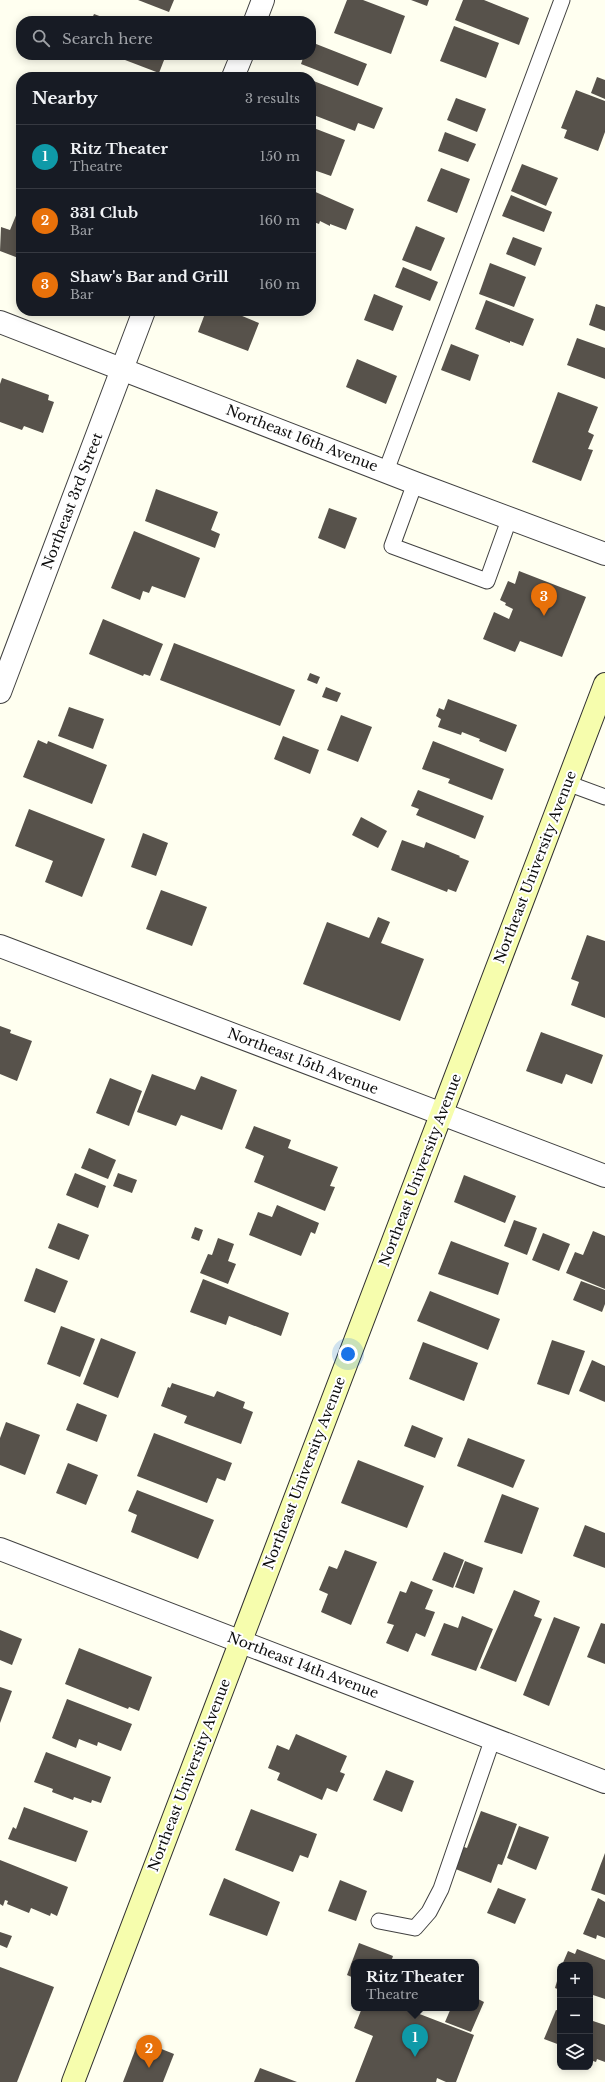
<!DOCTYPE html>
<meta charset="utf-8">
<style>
body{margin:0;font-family:"Libre Baskerville",serif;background:#242831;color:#f1f3f6}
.controls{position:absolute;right:12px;bottom:12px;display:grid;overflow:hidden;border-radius:8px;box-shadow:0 2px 10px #0003}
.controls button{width:36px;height:36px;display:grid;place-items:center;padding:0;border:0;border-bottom:1px solid #363941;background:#171b24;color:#f1f3f6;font:20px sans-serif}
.you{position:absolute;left:348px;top:1354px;width:14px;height:14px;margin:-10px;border:3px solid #fff;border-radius:50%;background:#1a73e8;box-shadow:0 0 0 6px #1a73e833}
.badge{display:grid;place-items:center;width:26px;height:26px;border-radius:50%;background:#bc4029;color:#fff;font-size:13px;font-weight:700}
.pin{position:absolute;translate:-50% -33px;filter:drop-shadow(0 1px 2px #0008)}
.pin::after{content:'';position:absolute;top:21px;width:14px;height:12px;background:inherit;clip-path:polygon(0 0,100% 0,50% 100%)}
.popup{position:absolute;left:351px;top:1959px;width:128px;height:52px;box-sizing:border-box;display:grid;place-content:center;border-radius:8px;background:#171b24;filter:drop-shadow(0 1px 3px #0005);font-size:13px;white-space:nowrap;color:#9ea1a6}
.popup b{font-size:15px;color:#f1f3f6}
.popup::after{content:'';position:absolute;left:50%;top:100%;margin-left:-8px;border:8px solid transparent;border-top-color:#171b24}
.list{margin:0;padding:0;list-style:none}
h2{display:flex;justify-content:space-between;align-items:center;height:52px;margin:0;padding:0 16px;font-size:17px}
h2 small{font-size:13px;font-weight:400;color:#9ea1a6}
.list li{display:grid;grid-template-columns:26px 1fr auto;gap:12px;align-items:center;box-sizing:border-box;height:64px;padding:0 16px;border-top:1px solid #363941}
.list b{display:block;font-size:15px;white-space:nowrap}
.list p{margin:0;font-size:13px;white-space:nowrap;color:#9ea1a6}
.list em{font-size:13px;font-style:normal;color:#9ea1a6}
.icon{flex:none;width:22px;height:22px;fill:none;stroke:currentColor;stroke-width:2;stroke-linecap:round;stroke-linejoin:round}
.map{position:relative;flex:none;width:605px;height:2082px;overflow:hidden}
.search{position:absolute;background:#171b24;box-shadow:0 2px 10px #0003;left:16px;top:16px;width:300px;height:44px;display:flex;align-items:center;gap:10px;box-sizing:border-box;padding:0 14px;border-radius:16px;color:#9ea1a6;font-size:15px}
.panel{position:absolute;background:#171b24;box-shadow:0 2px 10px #0003;left:16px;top:72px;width:300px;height:244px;border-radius:16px}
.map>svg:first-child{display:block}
</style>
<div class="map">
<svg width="605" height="2082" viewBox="0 0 605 2082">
<rect width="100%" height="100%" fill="#fffff0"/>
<g fill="#57524b">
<path d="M138,0H174L169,12Z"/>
<path d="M347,0H363L405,16L391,54L334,33Z"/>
<path d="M411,0H429L427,6Z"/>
<path d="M463,0H484L529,18L519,45L455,20Z"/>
<path d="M94,14L113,21H91Z"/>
<path d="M454,26L499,43L486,78L440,61Z"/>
<path d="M311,42L367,64L358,86L301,64L304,55H311Z"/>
<path d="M112,55H166L159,73Z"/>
<path d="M291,73L302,77H289Z"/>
<path d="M597,77L605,80V99L591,93Z"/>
<path d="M311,80L383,108L374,129L358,123L355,131L311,114Z"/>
<path d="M576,90L605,101V132L598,151L564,138L567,130L561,128Z"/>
<path d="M456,98L486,109L477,132L447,120Z"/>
<path d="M311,127L345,140L331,176L311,169Z"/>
<path d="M445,132L476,144L468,162L438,151Z"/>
<path d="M522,164L558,178L546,206L511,191Z"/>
<path d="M441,168L470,179L457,213L427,201Z"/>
<path d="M311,190L354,209L346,230L330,224V226L320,221L319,224L311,221Z"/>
<path d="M511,195L552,212L544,232L502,216Z"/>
<path d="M17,213L21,214V259L0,251L1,227L10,230Z"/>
<path d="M416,226L445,238L431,271L402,260Z"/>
<path d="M513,237L542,248L535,266L506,254Z"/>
<path d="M490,263L526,277L514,307L479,294Z"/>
<path d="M403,267L438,282L430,301L395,287Z"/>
<path d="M374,294L403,306L393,331L364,320Z"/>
<path d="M486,300L534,319L523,346L510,341V343L475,329Z"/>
<path d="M596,304L605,307V331L589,325Z"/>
<path d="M206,311H236L235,313L259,323L248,351L198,332Z"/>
<path d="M577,338L605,348V379L567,365Z"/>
<path d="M451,344L479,355L470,381L441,370Z"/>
<path d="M357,359L397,376L386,404L346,387Z"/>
<path d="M2,378L49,395L48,400L54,402L43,433L24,426L22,430L0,422V384Z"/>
<path d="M558,392L598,407L588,432L594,435L588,449L593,450L581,481L532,462Z"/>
<path d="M156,489L218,512L211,530L220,534L215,548L145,521Z"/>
<path d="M329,508L357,518L345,549L318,538Z"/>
<path d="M134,531L200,558L185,598L152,586L149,593L143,591L140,600L111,588Z"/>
<path d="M519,571L586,597L562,657L520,641L515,652L483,639L494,612L509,619L513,609L505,605L506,603L500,600L508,581L515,584Z"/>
<path d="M103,619L163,644L150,676L144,674L143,676L89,654Z"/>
<path d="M174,643L295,690L280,726L160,680Z"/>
<path d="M310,673L320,677L317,684L307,680Z"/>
<path d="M326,687L341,693L337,702L322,697Z"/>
<path d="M448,699L517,725L506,752L479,741L480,739L462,732L461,735L438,727L441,719L436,716L439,708L444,710Z"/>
<path d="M69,707L104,719L93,749L58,736Z"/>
<path d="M341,715L372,727L358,762L327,750Z"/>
<path d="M283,736L319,750L310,774L274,759Z"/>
<path d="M38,740L47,744L48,741L107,765L92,804L23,777Z"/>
<path d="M433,741L504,769L492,800L448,783L450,779L422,769Z"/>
<path d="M418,790L484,816L475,839L416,815L419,809L411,806Z"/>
<path d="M29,809L105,839L82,897L45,882L53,861L15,846Z"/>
<path d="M361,817L387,831L378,848L352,835Z"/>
<path d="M143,833L168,843L156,876L131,867Z"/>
<path d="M402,840L424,848L426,842L460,856L459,857L469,861L456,892L448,889L447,892L391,870Z"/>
<path d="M161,890L207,907L192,946L146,929Z"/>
<path d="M378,917L390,922L381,943L424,959L400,1021L303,984L327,922L369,938Z"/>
<path d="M587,935L605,941V1018L571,1005L579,982L571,979Z"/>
<path d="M0,1026L11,1030L10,1033L32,1041L17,1081L0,1074Z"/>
<path d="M541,1032L603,1055L592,1084L566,1074L562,1084L526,1071Z"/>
<path d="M152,1074L195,1090L201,1076L237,1090L222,1130L181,1115L176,1126L137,1112Z"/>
<path d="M110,1078L142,1091L129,1126L96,1113Z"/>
<path d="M254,1126L291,1140L288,1148L338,1167L330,1186L335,1187L325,1211L254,1182L264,1156L245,1148Z"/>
<path d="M89,1148L116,1160L108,1179L81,1168Z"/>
<path d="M75,1173L106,1186L98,1208L66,1195Z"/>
<path d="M118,1173L137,1180L132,1193L113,1186Z"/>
<path d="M464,1175L516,1196L505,1223L454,1202Z"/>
<path d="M277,1205L319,1223L315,1234L311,1232L301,1256L249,1235L258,1212L272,1217Z"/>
<path d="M514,1220L537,1228L527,1255L504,1246Z"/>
<path d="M58,1223L89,1235L79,1260L48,1248Z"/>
<path d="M195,1227L203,1230L199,1241L191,1238Z"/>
<path d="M593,1231L605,1236V1289L566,1273L575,1252L583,1255Z"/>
<path d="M543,1233L570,1244L559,1271L532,1260Z"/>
<path d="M218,1238L234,1244L228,1261L236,1264L228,1284L200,1273L208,1254L212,1255Z"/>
<path d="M451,1241L509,1263L498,1295L438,1274Z"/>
<path d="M36,1268L68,1281L55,1313L24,1301Z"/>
<path d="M203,1279L289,1313L281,1336L229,1316L226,1325L190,1312Z"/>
<path d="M581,1281L605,1290V1304L602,1312L573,1300Z"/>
<path d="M430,1291L500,1319L488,1350L417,1321Z"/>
<path d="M61,1326L95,1339L80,1377L47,1364Z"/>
<path d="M101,1338L136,1352L118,1398L83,1384Z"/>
<path d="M552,1340L585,1351L569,1395L537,1384Z"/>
<path d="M423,1342L478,1363L464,1401L409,1379Z"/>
<path d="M592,1360L605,1366V1402L579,1391Z"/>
<path d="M172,1383L214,1397L217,1391L245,1402L243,1408L253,1412L241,1444L184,1423L187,1416L161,1406L168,1387L170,1388Z"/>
<path d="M77,1403L107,1415L97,1442L66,1430Z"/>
<path d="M6,1422L40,1435L25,1475L0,1465V1438Z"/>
<path d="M412,1425L443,1438L435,1458L404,1446Z"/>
<path d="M154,1433L232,1463L225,1481L217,1478L207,1503L137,1476Z"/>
<path d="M468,1438L525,1460L513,1488L457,1466Z"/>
<path d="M358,1460L424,1486L407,1528L341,1503Z"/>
<path d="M68,1463L98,1475L86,1505L56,1493Z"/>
<path d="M137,1490L214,1520L198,1559L131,1532L137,1515L128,1511Z"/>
<path d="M502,1494L539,1508L522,1554L484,1542Z"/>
<path d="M585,1525L605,1533V1568L573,1556Z"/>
<path d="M345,1550L377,1562L351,1625L321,1612L328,1594L319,1590L329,1566L337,1569Z"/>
<path d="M444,1552L464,1560L453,1588L432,1580Z"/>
<path d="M465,1561L483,1568L474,1594L455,1587Z"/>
<path d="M411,1581L433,1590L425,1609L435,1612L425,1637L416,1633L408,1652L386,1643L394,1625L387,1623L400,1591L406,1593Z"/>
<path d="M514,1590L540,1601L534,1616L542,1619L516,1682L480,1668Z"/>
<path d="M462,1616L493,1629L476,1671L431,1655L444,1623L458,1628Z"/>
<path d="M554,1617L580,1627L549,1706L523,1695Z"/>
<path d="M601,1623L605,1624V1664L587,1657Z"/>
<path d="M0,1630L22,1639L12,1665L0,1660Z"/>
<path d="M79,1648L152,1677L139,1711L129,1707L128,1709L65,1684Z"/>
<path d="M0,1687L12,1691L0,1723Z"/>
<path d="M67,1699L132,1724L121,1751L98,1742L97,1746L79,1739L76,1748L52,1738Z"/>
<path d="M296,1734L347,1756L340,1772L345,1774L337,1792L327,1788L322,1800L277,1780L280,1773L268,1768L277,1745L289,1750Z"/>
<path d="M46,1752L111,1777L101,1803L92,1800L91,1803L74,1797L73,1800L52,1792L53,1789L34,1782Z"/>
<path d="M386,1770L414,1781L402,1812L373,1800Z"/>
<path d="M24,1807L88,1831L76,1862L8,1839L13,1827L16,1829Z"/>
<path d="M251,1809L317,1834L308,1858L300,1855L293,1872L235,1850Z"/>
<path d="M481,1811L517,1824L502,1865L498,1864L491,1883L453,1868L461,1846L467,1848Z"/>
<path d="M519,1826L549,1837L536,1870L507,1858Z"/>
<path d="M605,1853V1895L591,1890Z"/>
<path d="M0,1860L68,1887L57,1916L51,1913L50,1916L31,1908L29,1913L7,1904L8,1901L5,1900L3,1906L0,1904Z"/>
<path d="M224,1878L280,1902L267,1936L209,1915Z"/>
<path d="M340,1880L367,1891L356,1921L328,1911Z"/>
<path d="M498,1888L526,1899L515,1924L487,1913Z"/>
<path d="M598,1898L605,1902V1938L597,1935L596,1939L583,1934Z"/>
<path d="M0,1932L12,1936L7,1948L0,1945Z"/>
<path d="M359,1943L393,1956L391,1962H354V1978L347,1975Z"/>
<path d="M577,1949L605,1960V1999L590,1994V1965H562L568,1951L575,1954Z"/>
<path d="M0,1967L54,1987L17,2082H0Z"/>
<path d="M560,1971V1990L555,1988Z"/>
<path d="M476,1998L484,2002L471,2032L445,2022L451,2008H476Z"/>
<path d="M362,2008H404L474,2035L456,2082H446L437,2078L436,2082H355L373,2036L354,2028Z"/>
<path d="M556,2010L560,2011V2045L544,2039Z"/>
<path d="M590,2020L605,2025V2062L597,2059L596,2062L590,2060Z"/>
<path d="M139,2040L174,2054L163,2082H123Z"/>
<path d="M260,2068L297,2082H254Z"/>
</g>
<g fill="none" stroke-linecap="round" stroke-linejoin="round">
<g stroke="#414141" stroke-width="17">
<g id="service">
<path d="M386,471L562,0"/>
<path d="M415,483L392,546L487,581L510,517"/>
<path d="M567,783L605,797"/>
<path d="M379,1921L415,1928L429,1912L441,1889L493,1738"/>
</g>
</g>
<g stroke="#414141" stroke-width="24">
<g id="minor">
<path d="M255,21L263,0"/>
<path d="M233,77L242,55"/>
<path d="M0,322L415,483L605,554"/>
<path d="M0,692L144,311"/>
<path d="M0,946L605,1176"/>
<path d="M0,1549L605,1782"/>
</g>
</g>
<g stroke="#303030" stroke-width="24">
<path id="secondary" d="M73,2082L605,684"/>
</g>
<use href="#service" stroke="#fff" stroke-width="15"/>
<use href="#minor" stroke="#fff" stroke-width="22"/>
<use href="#secondary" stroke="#f6fdad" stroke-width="22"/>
</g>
<g text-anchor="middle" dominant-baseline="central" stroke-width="4" stroke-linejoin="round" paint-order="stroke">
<g font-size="14" fill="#0e0e0e" stroke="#fff">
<text transform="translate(302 438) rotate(21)">Northeast 16th Avenue</text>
<text transform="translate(72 501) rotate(-69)">Northeast 3rd Street</text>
<text transform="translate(535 867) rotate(-69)">Northeast University Avenue</text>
<text transform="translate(303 1061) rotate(21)">Northeast 15th Avenue</text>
<text transform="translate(420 1170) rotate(-69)">Northeast University Avenue</text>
<text transform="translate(304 1473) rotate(-69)">Northeast University Avenue</text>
<text transform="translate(303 1665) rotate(21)">Northeast 14th Avenue</text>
<text transform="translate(189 1775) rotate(-69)">Northeast University Avenue</text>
</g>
</g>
</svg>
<div class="controls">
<button>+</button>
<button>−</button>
<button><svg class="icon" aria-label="layers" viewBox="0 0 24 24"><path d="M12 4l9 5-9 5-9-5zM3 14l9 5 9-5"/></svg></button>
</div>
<div class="you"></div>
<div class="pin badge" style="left:415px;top:2057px;background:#0f9aa8">1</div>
<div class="popup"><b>Ritz Theater</b>Theatre</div>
<div class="pin badge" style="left:149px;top:2068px;background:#e8710a">2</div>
<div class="pin badge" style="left:544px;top:616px;background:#e8710a">3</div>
<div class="search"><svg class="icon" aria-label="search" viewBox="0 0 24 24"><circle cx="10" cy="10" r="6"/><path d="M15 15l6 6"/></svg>Search here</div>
<section class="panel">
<h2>Nearby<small>3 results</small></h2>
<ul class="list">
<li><span class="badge" style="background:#0f9aa8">1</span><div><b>Ritz Theater</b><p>Theatre</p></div><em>150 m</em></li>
<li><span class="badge" style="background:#e8710a">2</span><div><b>331 Club</b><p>Bar</p></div><em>160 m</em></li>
<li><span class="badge" style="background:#e8710a">3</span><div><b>Shaw's Bar and Grill</b><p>Bar</p></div><em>160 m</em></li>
</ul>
</section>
</div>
